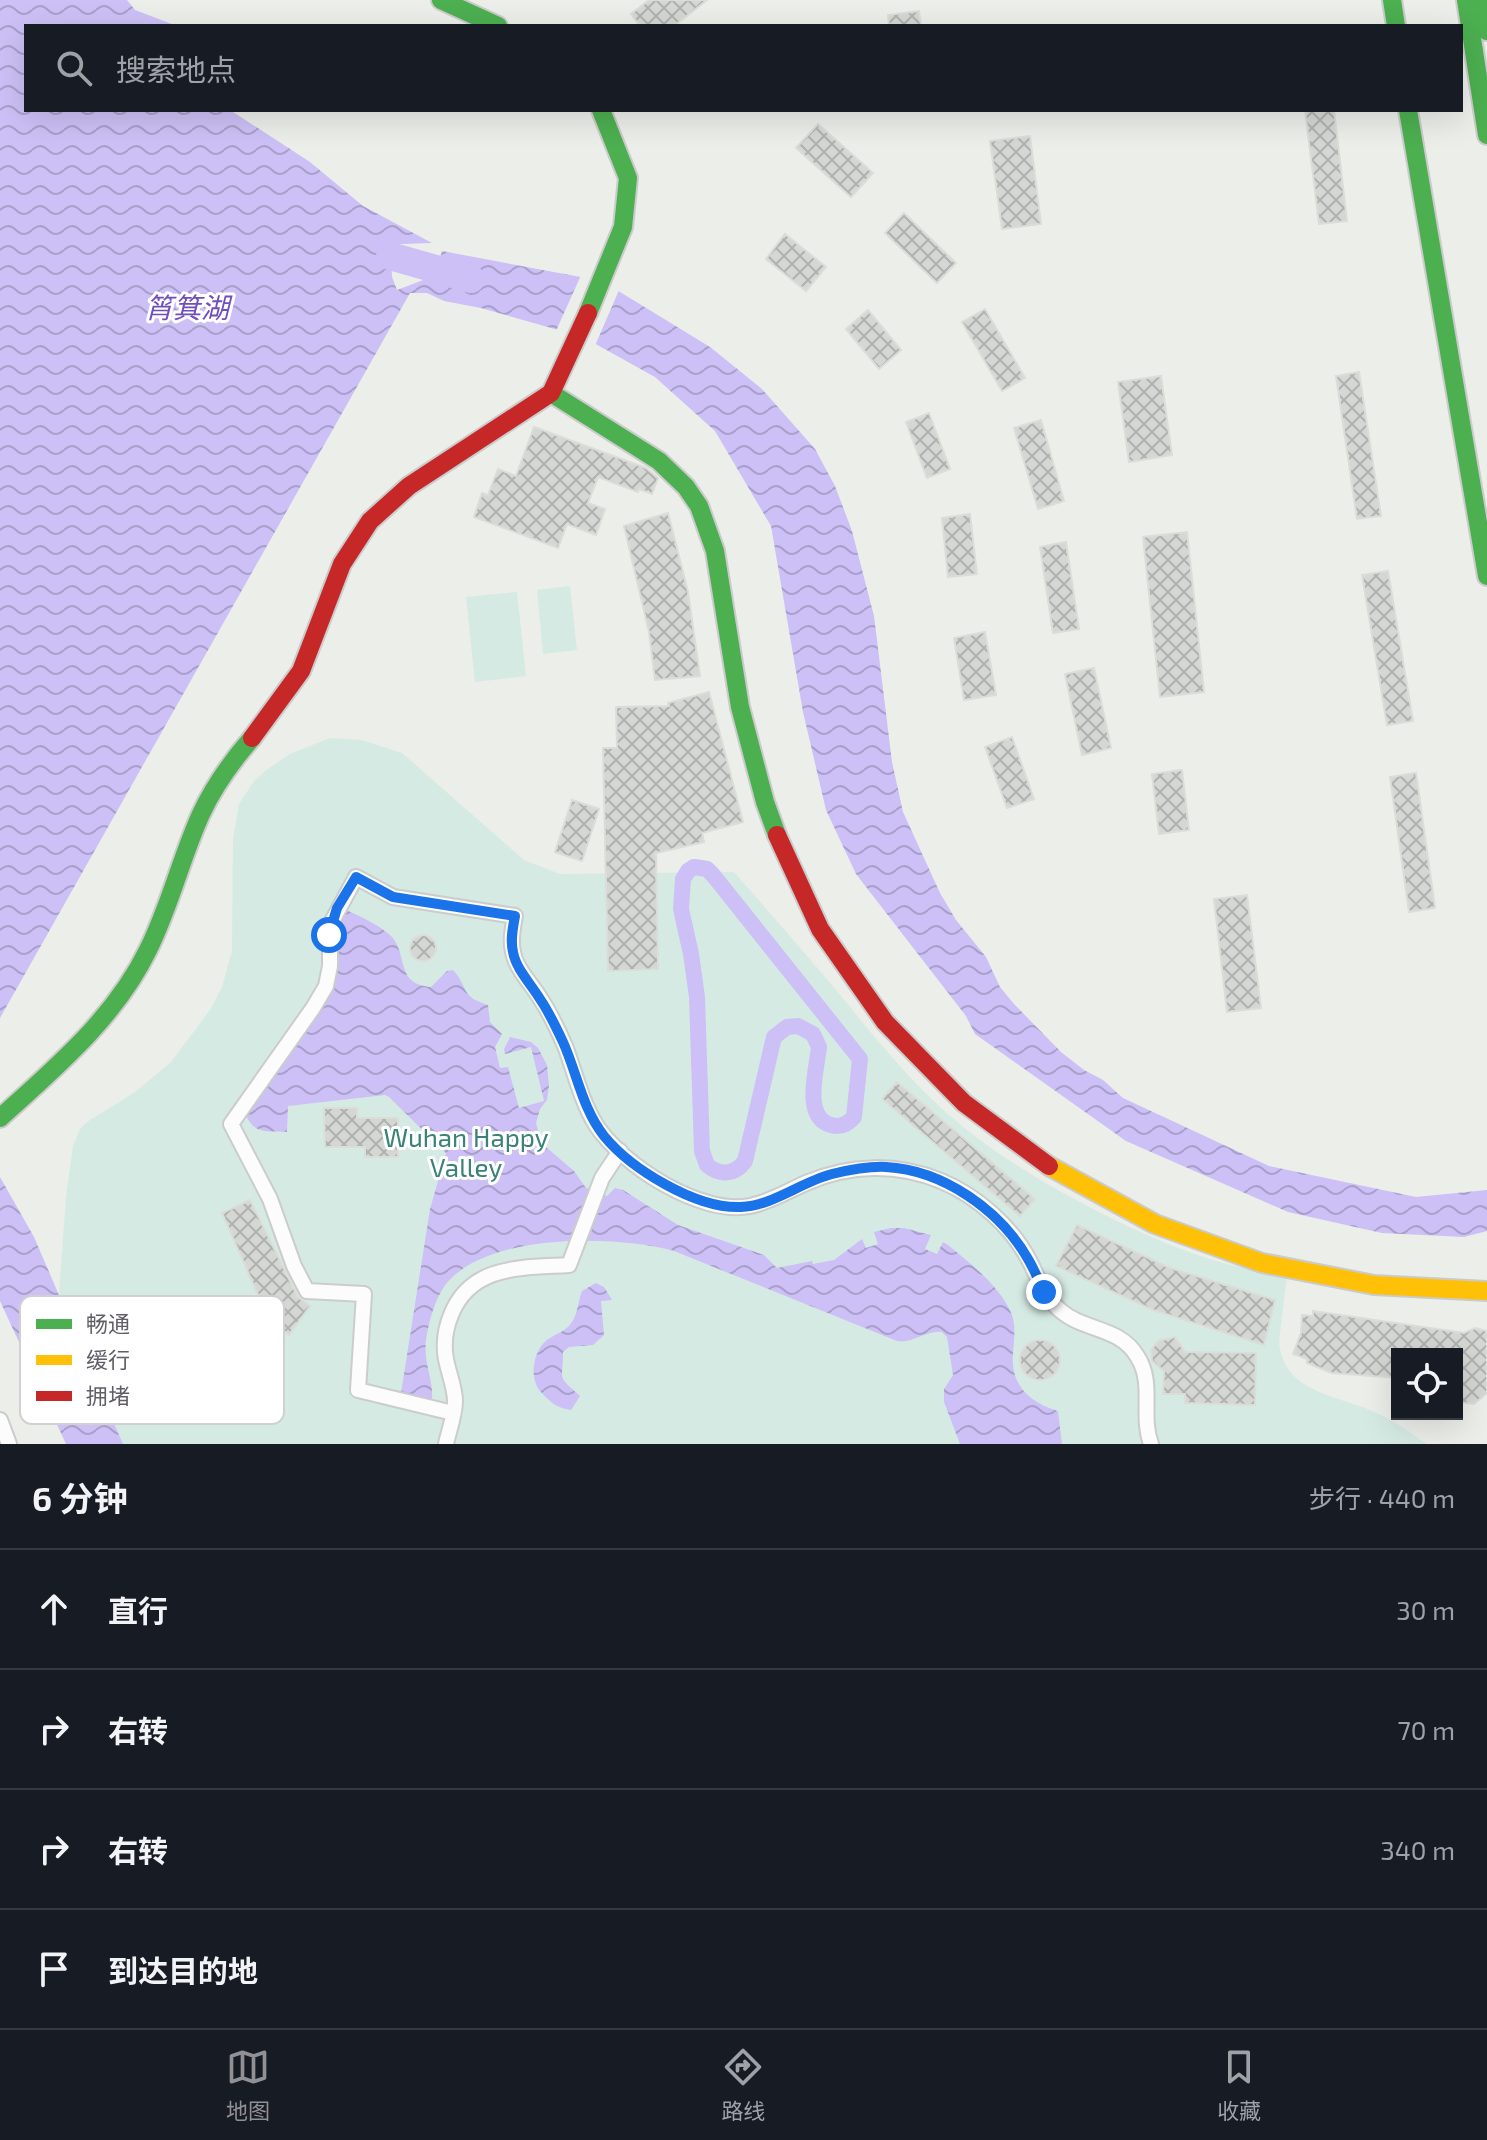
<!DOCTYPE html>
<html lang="zh">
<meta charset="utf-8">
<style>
body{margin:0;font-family:"Exo 2","Noto Sans SC",sans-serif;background:#242831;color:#f1f3f6}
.controls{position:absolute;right:24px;bottom:24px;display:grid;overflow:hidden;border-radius:0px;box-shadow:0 8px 32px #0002}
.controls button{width:72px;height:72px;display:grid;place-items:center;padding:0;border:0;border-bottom:2px solid #363941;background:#171b24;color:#f1f3f6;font:40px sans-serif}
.stop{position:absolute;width:24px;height:24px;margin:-18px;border:6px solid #1a73e8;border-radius:50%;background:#fff}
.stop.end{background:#1a73e8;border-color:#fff;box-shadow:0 2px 8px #0008}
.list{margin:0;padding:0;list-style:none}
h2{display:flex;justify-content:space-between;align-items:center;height:104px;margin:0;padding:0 32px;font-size:34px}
h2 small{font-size:26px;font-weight:400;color:#9ea1a6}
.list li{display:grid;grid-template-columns:52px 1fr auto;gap:24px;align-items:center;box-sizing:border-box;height:120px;padding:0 32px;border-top:2px solid #363941}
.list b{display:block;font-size:30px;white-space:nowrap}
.list em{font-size:26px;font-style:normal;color:#9ea1a6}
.icon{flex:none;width:44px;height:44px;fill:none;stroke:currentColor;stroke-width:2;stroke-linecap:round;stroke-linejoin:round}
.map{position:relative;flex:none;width:1487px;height:1444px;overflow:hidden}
.search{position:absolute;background:#171b24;box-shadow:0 8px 32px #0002;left:24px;right:24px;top:24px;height:88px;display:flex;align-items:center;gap:20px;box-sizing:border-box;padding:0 28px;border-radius:0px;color:#9ea1a6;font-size:30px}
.sheet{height:584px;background:#171b24}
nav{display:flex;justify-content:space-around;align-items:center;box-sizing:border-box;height:112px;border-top:2px solid #363941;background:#171b24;font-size:22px;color:#9ea1a6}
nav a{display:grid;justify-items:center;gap:4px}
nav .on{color:#919094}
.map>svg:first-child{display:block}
</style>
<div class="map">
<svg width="1487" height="1444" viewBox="0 0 1487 1444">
<defs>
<pattern id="water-waves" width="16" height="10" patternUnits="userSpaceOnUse" patternTransform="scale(2)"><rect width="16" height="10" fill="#ccc0f6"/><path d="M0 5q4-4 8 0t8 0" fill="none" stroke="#a99fcb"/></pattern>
<pattern id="building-cross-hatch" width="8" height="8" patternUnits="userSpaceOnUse" patternTransform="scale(2)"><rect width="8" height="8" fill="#d5d7d4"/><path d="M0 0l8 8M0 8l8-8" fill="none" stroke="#b0b2b0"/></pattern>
</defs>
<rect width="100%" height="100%" fill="#ebeee9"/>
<g fill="#d6eae4">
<path d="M570,586L577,650L543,654L537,590Z"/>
<path d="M517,592L526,676L475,682L466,597Z"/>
<path d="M330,738L362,740L402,753L524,860L560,874L734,872C770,913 806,954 841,996C877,1040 912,1084 956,1121C1004,1161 1059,1192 1115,1220C1173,1248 1223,1268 1287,1275L1279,1341C1282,1394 1341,1395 1379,1414C1396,1422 1411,1433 1427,1444H123L59,1293L66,1197L73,1146L80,1129L87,1122L135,1092L171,1062L210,1010L222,987L232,951L233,839L239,804L254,781L265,771L290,754Z"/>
</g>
<g fill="url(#water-waves)">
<path d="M0,0H127L135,10L177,26H26V110H230L310,162L363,206L432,243L400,244L391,256L392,277L397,290L426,279L433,278L442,251L602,281L710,347L762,389L815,449L835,486L852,531L874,616L892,762L903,812L940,893L956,920L986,957L1000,987L1014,1004L1061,1052L1084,1070L1103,1080L1123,1098L1269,1166L1416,1197L1487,1190V1231L1464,1237L1382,1233L1288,1212L1126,1141L975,1034L966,1016L856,874L826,810L803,712L771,526L715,431L655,377L583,337L481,308L444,301L427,293H410L0,1018Z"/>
<path d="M344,909C358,915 379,925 390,935C409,953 394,984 431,987L447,971L453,970C469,987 459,996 488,1005L490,1022L502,1034L495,1047L500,1068L508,1067L519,1108L544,1101L531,1047L505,1054L504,1049L510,1037L531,1042L538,1048L547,1065L549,1086L547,1100L540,1109L536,1123L540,1138L546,1147L574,1171L586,1188L607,1196L615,1188L623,1190L678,1225L764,1255L777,1268L812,1261L813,1264L834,1260L862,1239L866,1248L878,1244L874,1232L891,1228H904L931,1235L925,1249L937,1254L943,1242L948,1245C971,1264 1001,1287 1012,1315C1016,1327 1014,1340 1013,1353C1010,1385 1029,1402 1058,1411L1062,1444H960L944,1402V1389L953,1375L947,1337L942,1332C926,1330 913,1344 897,1341L674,1251C616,1235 489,1232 446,1284C437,1296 431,1314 428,1329C420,1361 434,1375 432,1401L401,1393L430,1209L446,1153L389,1097L385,1095L288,1106L287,1132C267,1131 256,1135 246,1116L330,993L338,962L337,928Z"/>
<path d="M0,1177L34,1237L123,1444H66L0,1301Z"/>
<path d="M596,1283L604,1287L612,1300L601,1301L604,1335L593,1345L569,1347L563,1352C563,1383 556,1374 580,1396L571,1410C556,1408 550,1402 540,1391C529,1377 533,1351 547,1340C556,1333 566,1332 572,1322C578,1313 578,1301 582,1291Z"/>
</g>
<path fill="#ebeee9" d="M582,273L603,278L620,288L594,348L582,341L555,333Z"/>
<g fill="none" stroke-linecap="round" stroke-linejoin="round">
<path stroke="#ccc0f6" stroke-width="16" d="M694,867L707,869L713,875L860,1059L854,1117C848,1124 841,1128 831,1125C802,1117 817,1069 819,1047L813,1034L798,1026L787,1027L774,1037L745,1161C735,1175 720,1176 707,1165L702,1151L697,997L691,954L681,909L683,879L688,871Z"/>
<path stroke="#ccc0f6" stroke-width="28" d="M390,256L471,279"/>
</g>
<g fill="url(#building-cross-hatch)" stroke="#daddd8" stroke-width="2">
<path d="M649,0H707L674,26H640L631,14Z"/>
<path d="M919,11L921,26H889L888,15Z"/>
<path d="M1305,110H1334L1347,221L1319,224Z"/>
<path d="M818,124L873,173L851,197L796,148Z"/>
<path d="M1030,136L1041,224L1002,229L990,141Z"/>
<path d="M904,213L956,263L937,283L885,233Z"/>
<path d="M785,234L826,267L806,291L766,259Z"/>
<path d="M985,309L1025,378L1002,391L962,322Z"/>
<path d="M868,310L901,350L879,369L846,329Z"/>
<path d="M1359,372L1381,516L1357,519L1336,376Z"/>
<path d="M1161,376L1172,455L1129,462L1118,382Z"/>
<path d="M929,413L950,469L927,478L906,422Z"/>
<path d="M1041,420L1064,501L1038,509L1014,428Z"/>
<path d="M534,427L646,468L658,478L652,494L639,489L638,492L598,477L588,503L605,509L596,535L567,524L558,548L474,517L482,493L488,495L498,469L516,476Z"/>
<path d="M668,513L688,592L700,676L655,680L649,632L624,526Z"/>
<path d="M970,514L977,574L948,577L942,518Z"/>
<path d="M1187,532L1204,692L1160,697L1143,537Z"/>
<path d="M1066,542L1079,629L1053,633L1040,547Z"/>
<path d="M1388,571L1413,721L1387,725L1362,575Z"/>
<path d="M985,632L996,695L964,700L954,638Z"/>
<path d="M1094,668L1111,748L1082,755L1065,674Z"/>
<path d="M709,692L743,822L702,833L704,842L656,853L658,969L608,971L603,748H617L616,707L669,706L668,703Z"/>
<path d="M1012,737L1034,799L1007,808L985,747Z"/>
<path d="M1182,770L1189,830L1159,834L1152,774Z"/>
<path d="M1416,773L1435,908L1409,912L1390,777Z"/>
<path d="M572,800L599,809L582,861L555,852Z"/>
<path d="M1247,895L1261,1008L1227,1012L1214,899Z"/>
<circle cx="423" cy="948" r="13"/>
<path d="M897,1082L1035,1199L1020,1216L882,1099Z"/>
<path d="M324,1108H357V1118H398V1157H365V1147H325Z"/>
<path d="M250,1200L298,1297L310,1306L289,1335L269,1320L222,1213Z"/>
<path d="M1077,1225L1170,1268L1275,1300L1264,1345L1153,1310L1056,1266Z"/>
<path d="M1313,1311L1464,1333L1475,1328L1487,1331V1393L1474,1404L1457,1402V1354H1397V1378L1332,1373L1307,1363V1359L1293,1354L1301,1333L1302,1315L1313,1316Z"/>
<path d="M1175,1337L1185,1352L1256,1353L1255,1405L1185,1403V1394H1163L1164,1371L1152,1361L1151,1350L1158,1341Z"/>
<circle cx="1040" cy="1360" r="20"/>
</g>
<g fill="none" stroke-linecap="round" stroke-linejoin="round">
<g stroke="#cbcccc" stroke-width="18">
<g id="street">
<path d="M453,1413L358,1390L364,1294L307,1291L294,1266L270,1199L231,1124L313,1008L326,986L330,966V925L356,877L393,897L515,916C513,927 510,940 513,952C516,969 531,983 540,998C550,1013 558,1030 565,1046C575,1072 581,1101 596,1125C622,1165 701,1216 750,1206C770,1202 788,1191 806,1183C850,1164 897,1163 941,1181C977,1196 1011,1226 1029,1260C1039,1279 1044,1297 1061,1311C1084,1331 1120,1327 1137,1356C1155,1383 1140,1415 1151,1444"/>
<path d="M0,1420L9,1444"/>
<path d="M446,1444C449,1430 455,1415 455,1401C455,1385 446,1368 445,1352C444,1339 446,1327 451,1315C471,1264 523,1268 569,1265L602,1178L620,1151"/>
</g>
</g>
<g stroke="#cacbca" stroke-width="22">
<g id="fast">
<path d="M441,0L498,26"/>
<path d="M1392,0L1396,26"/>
<path d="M1466,0L1487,135"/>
<path d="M1483,0L1487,31"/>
<path d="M1408,110L1487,576"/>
<path d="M588,313L623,227L628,178L601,110"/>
<path d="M551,393L659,461L686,487L699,506L715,551L740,707L765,802L777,835"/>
<path d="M0,1118C55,1068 115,1018 148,950C170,906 181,858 201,814C214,786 232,761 252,738"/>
</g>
</g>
<g stroke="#cacbca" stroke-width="22">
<path id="slow" d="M1049,1166L1155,1224L1262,1263L1374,1285L1487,1291"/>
</g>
<g stroke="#cacbca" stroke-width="22">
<g id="jam">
<path d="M252,738L301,671L342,564L370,521L409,486L551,393L588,313"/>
<path d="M777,835L820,929L885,1022L964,1103L1049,1166"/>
</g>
</g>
<use href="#street" stroke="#fcfcfc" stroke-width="14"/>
<use href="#fast" stroke="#4caf50" stroke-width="18"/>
<use href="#slow" stroke="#ffc107" stroke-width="18"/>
<use href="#jam" stroke="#c62828" stroke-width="18"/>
</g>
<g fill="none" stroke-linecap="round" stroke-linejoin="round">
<path stroke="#1a73e8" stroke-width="10" d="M329,935L337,908L356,877L393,897L515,916C513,927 510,940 513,952C516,969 531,984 540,999C549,1012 556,1027 563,1042C577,1073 582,1108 604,1136C631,1169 696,1209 741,1207C772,1206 801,1182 832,1174C849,1170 868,1166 886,1167C943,1170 1000,1210 1028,1259C1034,1269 1039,1281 1044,1292"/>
</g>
<g text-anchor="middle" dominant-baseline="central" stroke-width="6" stroke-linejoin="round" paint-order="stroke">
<g font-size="26" fill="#398277" stroke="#fff">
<text x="466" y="1136">Wuhan Happy<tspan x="466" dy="30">Valley</tspan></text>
</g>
<g font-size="28" font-style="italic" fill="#704ebe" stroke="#fff">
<text x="187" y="307">筲箕湖</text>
</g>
</g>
<rect x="20" y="1296" width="264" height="128" rx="12" fill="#fff" stroke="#d0cfd1" stroke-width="2"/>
<rect x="36" y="1319" width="36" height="10" fill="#4caf50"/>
<rect x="36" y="1355" width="36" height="10" fill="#ffc107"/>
<rect x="36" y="1391" width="36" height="10" fill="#c62828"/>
<g font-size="22" fill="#615e66">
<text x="86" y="1332">畅通</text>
<text x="86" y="1368">缓行</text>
<text x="86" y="1404">拥堵</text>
</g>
</svg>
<div class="controls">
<button><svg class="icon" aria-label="locate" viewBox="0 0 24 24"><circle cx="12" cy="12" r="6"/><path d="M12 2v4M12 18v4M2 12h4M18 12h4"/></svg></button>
</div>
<div class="stop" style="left:329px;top:935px"></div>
<div class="stop end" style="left:1044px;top:1292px"></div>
<div class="search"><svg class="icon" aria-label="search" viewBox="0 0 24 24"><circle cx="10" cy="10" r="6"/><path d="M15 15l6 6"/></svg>搜索地点</div>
</div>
<section class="sheet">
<h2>6 分钟<small>步行 · 440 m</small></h2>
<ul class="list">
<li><svg class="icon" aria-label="ahead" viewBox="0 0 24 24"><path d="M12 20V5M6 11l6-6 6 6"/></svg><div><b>直行</b></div><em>30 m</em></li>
<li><svg class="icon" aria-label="right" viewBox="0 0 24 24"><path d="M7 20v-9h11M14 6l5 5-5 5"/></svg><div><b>右转</b></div><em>70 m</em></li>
<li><svg class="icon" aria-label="right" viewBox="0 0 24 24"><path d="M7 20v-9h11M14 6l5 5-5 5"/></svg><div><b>右转</b></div><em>340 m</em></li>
<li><svg class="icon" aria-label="arrive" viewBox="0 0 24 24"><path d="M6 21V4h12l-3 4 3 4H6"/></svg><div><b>到达目的地</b></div></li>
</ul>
</section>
<nav>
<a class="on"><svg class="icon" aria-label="map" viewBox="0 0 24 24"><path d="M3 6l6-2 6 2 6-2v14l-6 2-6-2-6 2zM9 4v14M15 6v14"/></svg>地图</a>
<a><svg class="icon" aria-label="directions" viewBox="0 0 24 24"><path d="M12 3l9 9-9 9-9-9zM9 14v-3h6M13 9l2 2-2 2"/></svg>路线</a>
<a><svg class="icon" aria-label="saved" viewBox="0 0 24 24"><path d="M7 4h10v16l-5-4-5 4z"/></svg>收藏</a>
</nav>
